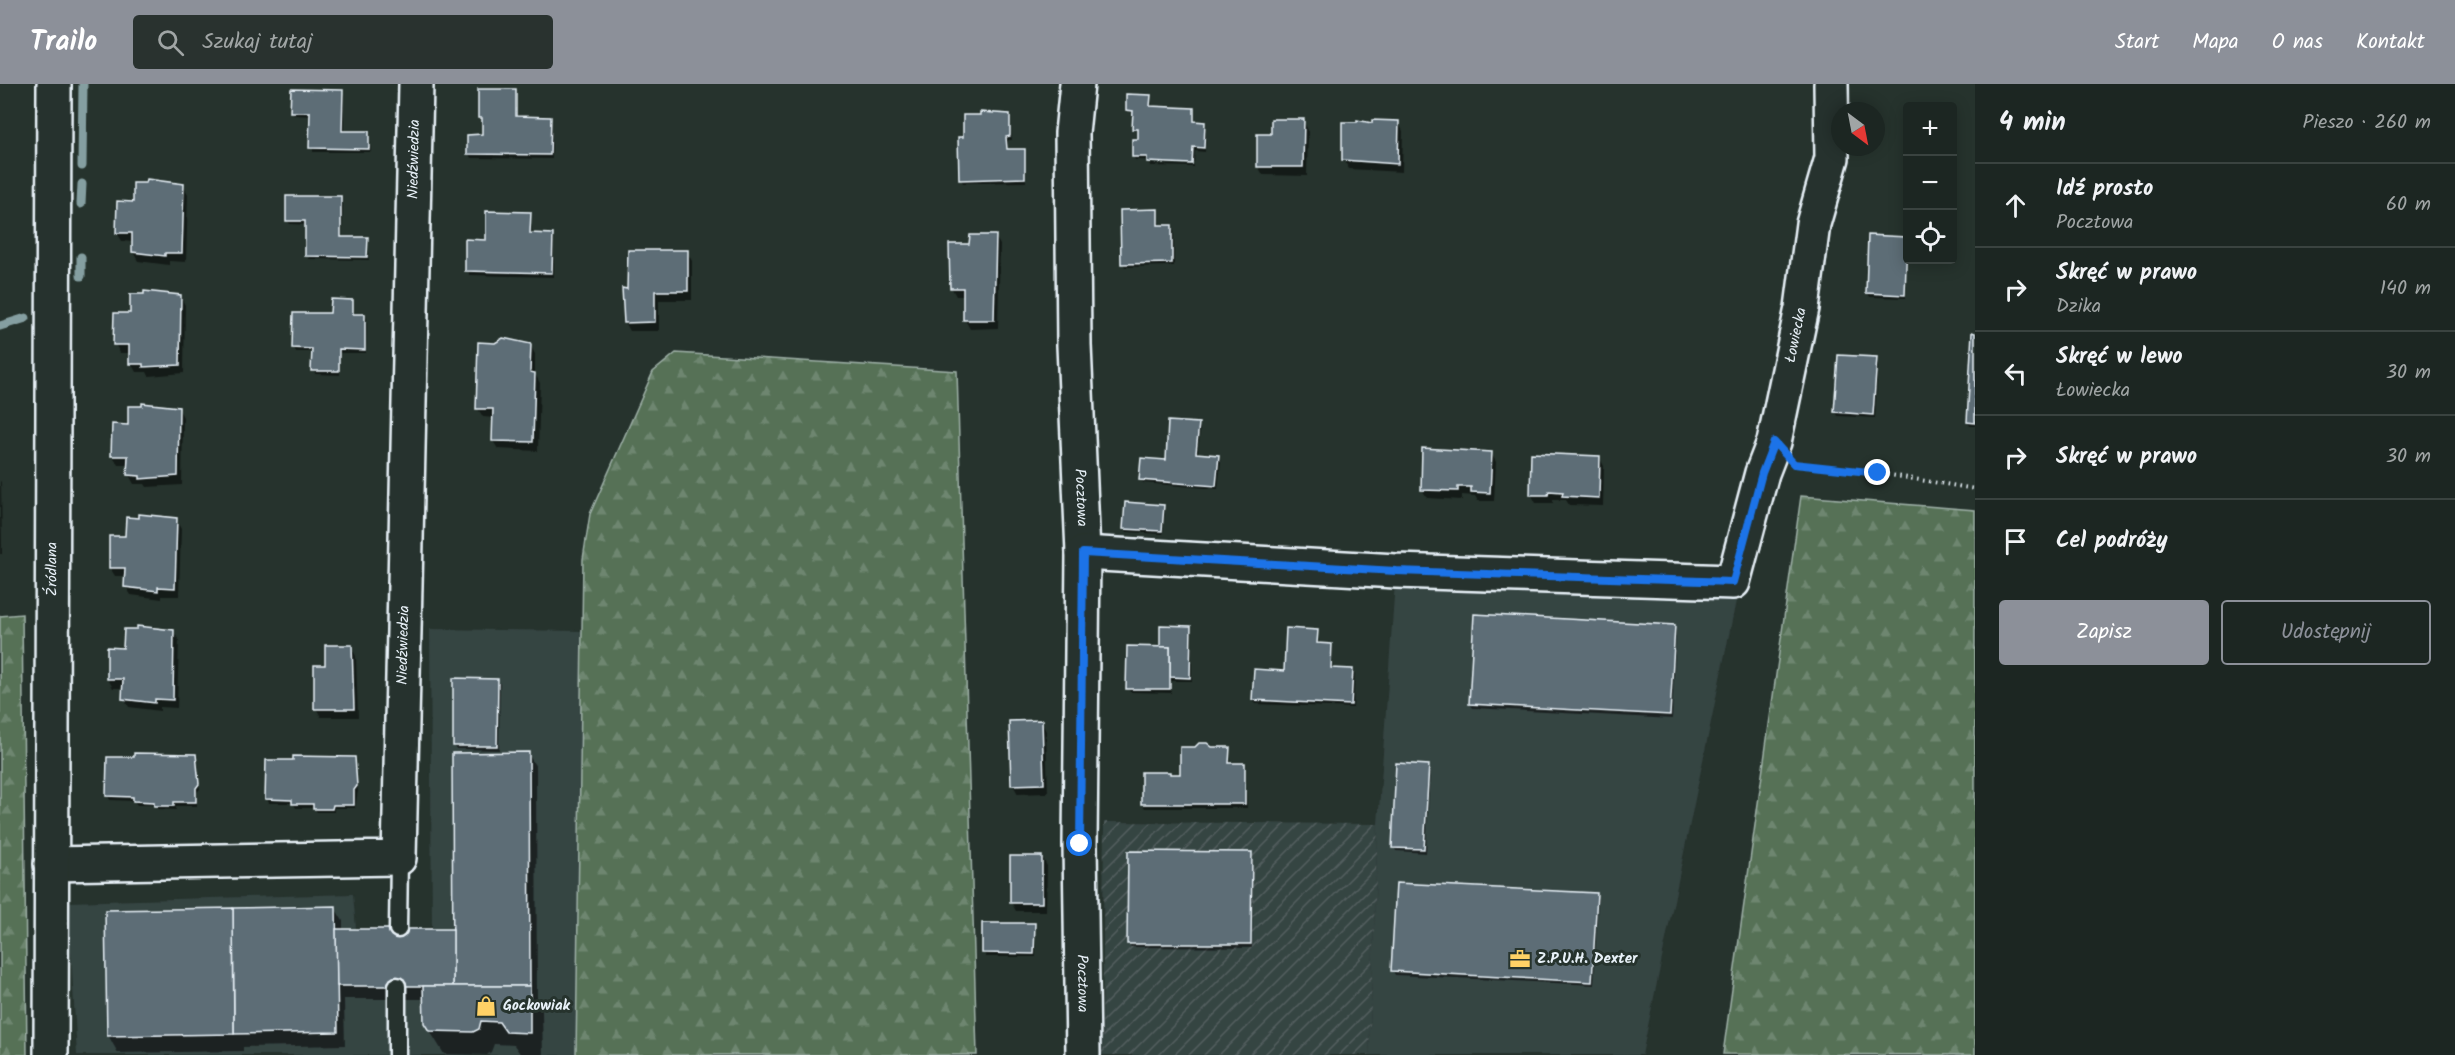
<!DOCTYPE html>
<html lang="pl">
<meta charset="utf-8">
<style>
body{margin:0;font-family:Kalam,sans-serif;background:#29322f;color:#f1f3f6}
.controls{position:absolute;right:18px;top:18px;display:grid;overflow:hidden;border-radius:6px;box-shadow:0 3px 15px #0003}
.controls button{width:54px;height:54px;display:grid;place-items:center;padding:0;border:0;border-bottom:2px solid #3a4340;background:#1c2622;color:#f1f3f6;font:30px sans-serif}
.compass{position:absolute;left:1831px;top:18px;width:54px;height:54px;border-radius:50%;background:#1c2622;box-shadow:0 3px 15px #0003;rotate:148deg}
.stop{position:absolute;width:18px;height:18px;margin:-14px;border:4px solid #1a73e8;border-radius:50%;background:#fff}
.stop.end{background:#1a73e8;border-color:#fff;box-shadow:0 2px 6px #0008}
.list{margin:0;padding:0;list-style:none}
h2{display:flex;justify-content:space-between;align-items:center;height:78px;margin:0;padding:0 24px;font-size:26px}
h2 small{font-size:20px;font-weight:400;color:#a0a5a5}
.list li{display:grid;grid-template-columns:39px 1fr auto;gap:18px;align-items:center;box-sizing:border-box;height:84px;padding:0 24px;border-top:2px solid #3a4340}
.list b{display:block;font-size:22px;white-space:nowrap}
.list p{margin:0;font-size:20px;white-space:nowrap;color:#a0a5a5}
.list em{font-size:20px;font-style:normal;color:#a0a5a5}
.actions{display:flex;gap:12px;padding:18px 24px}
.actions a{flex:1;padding:14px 0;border:2px solid #8c9099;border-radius:6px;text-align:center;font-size:21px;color:#8c9099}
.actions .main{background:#8c9099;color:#fff}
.icon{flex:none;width:33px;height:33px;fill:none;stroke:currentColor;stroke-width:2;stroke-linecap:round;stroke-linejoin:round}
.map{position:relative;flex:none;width:1975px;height:971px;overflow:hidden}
header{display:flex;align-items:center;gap:36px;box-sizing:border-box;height:84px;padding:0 30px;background:#8c9099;color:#fff}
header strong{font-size:28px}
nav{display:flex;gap:33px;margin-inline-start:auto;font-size:21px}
.search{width:420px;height:54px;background:#29322f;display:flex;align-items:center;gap:15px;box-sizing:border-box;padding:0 21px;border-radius:6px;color:#a0a5a5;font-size:22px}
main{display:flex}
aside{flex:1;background:#1c2622}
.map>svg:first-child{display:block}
</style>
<header>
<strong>Trailo</strong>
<div class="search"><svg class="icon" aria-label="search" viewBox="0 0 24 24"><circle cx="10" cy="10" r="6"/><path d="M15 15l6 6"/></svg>Szukaj tutaj</div>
<nav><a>Start</a><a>Mapa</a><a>O nas</a><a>Kontakt</a></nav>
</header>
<main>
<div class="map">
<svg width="1975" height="971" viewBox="0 0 1975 971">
<defs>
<pattern id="industrial-furrows" width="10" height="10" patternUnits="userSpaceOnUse" patternTransform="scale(1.5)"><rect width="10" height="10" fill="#364443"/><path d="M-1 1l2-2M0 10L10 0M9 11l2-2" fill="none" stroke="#535f5f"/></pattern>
<pattern id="forest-firs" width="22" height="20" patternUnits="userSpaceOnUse" patternTransform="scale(1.5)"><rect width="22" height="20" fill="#567157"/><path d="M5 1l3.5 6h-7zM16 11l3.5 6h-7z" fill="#6e8670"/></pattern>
</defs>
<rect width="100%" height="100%" fill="#26332d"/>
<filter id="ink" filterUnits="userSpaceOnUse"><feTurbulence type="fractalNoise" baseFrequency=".0167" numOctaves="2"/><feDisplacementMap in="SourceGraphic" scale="12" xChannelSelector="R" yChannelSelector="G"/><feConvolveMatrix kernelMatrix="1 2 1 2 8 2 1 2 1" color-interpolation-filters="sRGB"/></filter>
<g filter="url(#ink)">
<g fill="#364443">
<path d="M1395,498L1736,517L1642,971H1369L1378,740Z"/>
<path d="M430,545L582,547L576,971H77L68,818L353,810L356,845H432Z"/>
</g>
<path fill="url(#industrial-furrows)" d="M1104,738L1378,740L1369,971H1102Z"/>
<g fill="url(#forest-firs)" stroke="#9fb1a8" stroke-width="1.5">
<path d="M676,269L957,287L977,971H576L583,475L590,430L653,288Z"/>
<path d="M1801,412L1975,426V971L1723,970Z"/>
<path d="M22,530L27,971H0V532Z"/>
</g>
<g fill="#0007">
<path d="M515,7L517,34H550L552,38V75L471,74L469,70L483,52L484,38L479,34Z"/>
<path d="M342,8L344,12V48H369L371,68H313L311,32L294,31L292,27Z"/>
<path d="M1150,13L1152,23L1194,25L1195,39L1204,40L1206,44L1205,68L1195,67L1194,78L1135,76L1133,72L1140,48L1133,44L1134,30L1127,26Z"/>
<path d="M1009,31L1012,56H1008V67L1024,66L1026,98L963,99L961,95L964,54L982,32Z"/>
<path d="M1303,37L1308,46L1307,92L1263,91L1258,82L1272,51Z"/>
<path d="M1398,38L1403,47L1402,88L1349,85L1344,76L1374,41Z"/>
<path d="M1149,80L1194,81V83L1151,82Z"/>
<path d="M183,101L188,110L186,178L169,177V181L138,177L133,168V158L122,157L117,149L134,119Z"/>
<path d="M340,114L343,118L342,154L367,155L369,176L309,175L307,141L290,140L287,136Z"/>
<path d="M1157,127L1160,143L1171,142L1174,146V182L1125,183L1123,179Z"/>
<path d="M530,129L532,151H552L554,155V193L469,191L467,157L488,158Z"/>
<path d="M995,152L1000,161L998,244L970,245L965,236L964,212H956L951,203Z"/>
<path d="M1906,154V214L1870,213L1868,209Z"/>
<path d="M687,168L692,177V216H659V247H630L625,238L629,206Z"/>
<path d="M145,209L180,212L185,221L184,289L149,292L147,288H136L131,279V269H120L115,260Z"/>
<path d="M352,217L354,231H365L367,235L366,269H340V291L315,290L313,268H296L294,264Z"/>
<path d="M1975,250V342H1970L1968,338Z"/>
<path d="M530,261L535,270V290L540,299L538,367L498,365L493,357L494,334L483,333L478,325Z"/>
<path d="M1876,275L1878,279L1875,334L1838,332L1836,328Z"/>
<path d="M143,320L178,324L183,333L182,401L147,403L145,400H134L129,391V381H118L113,372Z"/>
<path d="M1198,341L1200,345L1198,371L1218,373L1221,376L1218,405L1143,399L1141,395L1167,377Z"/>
<path d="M1491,369L1496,378L1494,417H1478L1475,412L1462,411V416L1427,414L1422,405Z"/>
<path d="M1599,373L1604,382L1603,422L1569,421L1566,416H1553V419H1536L1531,410Z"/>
<path d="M0,397L1,398L2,470H0Z"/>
<path d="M1163,423L1165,427L1163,450L1127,448L1125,444Z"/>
<path d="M141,435L176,436L181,445L179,512H162V515L131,511L126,503V492H115L110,484Z"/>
<path d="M1190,543L1192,547V597H1171V609L1130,608L1128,604L1161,564Z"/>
<path d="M1674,543L1676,547L1672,635L1473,624L1470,620Z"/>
<path d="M173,547L179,556L177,624L160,623V627L129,623L124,614V604H113L108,595L109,565H125Z"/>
<path d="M1317,547L1319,561H1331L1333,565L1332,585L1352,586L1355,590L1353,624L1256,620L1253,616L1286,588Z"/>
<path d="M351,563L356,572L358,633H321L316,624L326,583Z"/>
<path d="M498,596L500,600L499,666L456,665L454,661Z"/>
<path d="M1041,638L1046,647L1048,709L1018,710L1013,701L1011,639Z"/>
<path d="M1207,661L1211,665H1229L1231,681H1245L1247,724H1145L1142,720L1171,692H1181V665Z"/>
<path d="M528,670L536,683L537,917L542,927L543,971H521L514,961L494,960L491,968L487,971L444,970L425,939V915H344L345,961L243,963V967L118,969L108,951L335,824L343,837V847H454Z"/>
<path d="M195,672L200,705L197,708V722H176V726L158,725L156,721H137L134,717L110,716L108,712L135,675Z"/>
<path d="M354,675L358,707L355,724H334V728H317L314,724H296L293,719H269L267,715Z"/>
<path d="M1428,682L1430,686L1426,769L1396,767L1394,763Z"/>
<path d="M1251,770L1253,774L1252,864L1131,863L1129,860Z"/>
<path d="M1042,773L1047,782L1046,827H1016L1011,818Z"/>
<path d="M1596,811L1598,815L1594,901L1395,891L1393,887Z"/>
<path d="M1034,841L1036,873H986L984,869Z"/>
</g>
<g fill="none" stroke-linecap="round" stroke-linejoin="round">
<g stroke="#859fa1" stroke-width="9">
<path d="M82,82L83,0"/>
<path d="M81,120L82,100"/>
<path d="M81,173V192"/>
<path d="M0,242L26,234"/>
</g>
</g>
<g fill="#5d6d76" stroke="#e8f1f8" stroke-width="1.5">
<path d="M291,5L343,6L342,47H369V65L309,64L310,28H290Z"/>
<path d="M478,5H516V32L551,33L550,71L467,70V51L482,50V34H478Z"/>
<path d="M1126,10L1151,11L1150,22L1194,24V37L1205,38L1204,64L1193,63L1192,80L1147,78V73H1132V55H1138V45H1132L1133,27L1126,26Z"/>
<path d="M980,28L1010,30V52L1006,53L1007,65H1025V94L959,96L958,53H963V31H980Z"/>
<path d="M1271,35H1304L1303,83H1257V50H1271Z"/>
<path d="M1357,36L1372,39V36L1399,37L1398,80L1342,76V38H1357Z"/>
<path d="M147,95L184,100L182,169H165V172L132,168V149H116L117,117L133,118V99H146Z"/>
<path d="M286,112H341V153H368L367,173L305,172V137H286Z"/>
<path d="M1158,125V141H1172V179L1121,180L1120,126Z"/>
<path d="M486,127L531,128L530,149L553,150L552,189L465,187V155L486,156Z"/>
<path d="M970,151H996L994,236H963V204H950L949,160H969Z"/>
<path d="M1868,151L1907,153L1905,211L1866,209Z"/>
<path d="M628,166H688V207H655V238L624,239L622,204L627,205Z"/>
<path d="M144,207L181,211L180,281L143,283V280H129V261H113L114,229H130V210H144Z"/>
<path d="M331,215L353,216V230H365V266L339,265V287H311L312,265L292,264L293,229H330Z"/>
<path d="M1972,248L1975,249V339L1967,338Z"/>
<path d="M503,254L531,260L530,288L535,289L533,358L492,357L493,325H476L478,258L495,259Z"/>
<path d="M1838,271L1877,273L1873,331L1834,328Z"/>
<path d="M142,319L179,323L178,392L140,395V392L127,391L128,372H111L112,340L128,341V322H142Z"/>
<path d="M1168,337L1199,339L1196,369L1219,371L1216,402L1139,396L1141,374L1166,376Z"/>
<path d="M1422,364L1492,368L1490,409L1471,408V403H1458V407L1421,406Z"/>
<path d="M1531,369L1600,372L1599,414L1562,412L1563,408L1549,407L1548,411H1530Z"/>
<path d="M1125,418L1164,421L1162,447L1123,445Z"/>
<path d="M139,430L177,434L175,504L158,503V507L124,503L125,484H109V452H125L126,433L139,434Z"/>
<path d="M1474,530L1675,541L1670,631L1469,620Z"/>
<path d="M1160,541L1191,542L1190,594L1170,593V563H1160Z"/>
<path d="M137,542L174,546L173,616L155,615V619L122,615L123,595H107V563L123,564L124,545H137Z"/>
<path d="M1286,544L1318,546L1317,559L1332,560L1331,584L1353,585L1351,621L1252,616L1254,585L1284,587Z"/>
<path d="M325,561H352L354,625H314V581H325Z"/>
<path d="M1127,562L1170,563V605H1126Z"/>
<path d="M453,594L498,595L497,662H453Z"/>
<path d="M1042,636L1044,700L1011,701L1009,637Z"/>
<path d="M1199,659H1207L1212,663H1230L1229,679H1245V720H1141V688H1170V690H1180V663H1195Z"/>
<path d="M529,668L530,902H453L452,669Z"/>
<path d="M134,669L196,670L199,700L196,704V718H174V722H154V718L133,717V713L106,712L107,673H134Z"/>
<path d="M293,672L355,673L357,702L354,706V721H333L332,725H313V720H292V716L265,715L266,676H293Z"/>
<path d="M1396,679L1429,681L1424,765L1392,764Z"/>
<path d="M1128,767L1252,768L1251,860H1127Z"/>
<rect x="1010" y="772" width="32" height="47"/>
<path d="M1396,799L1597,809L1592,898L1391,887Z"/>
<path d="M336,822L338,948L234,950L233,824Z"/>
<path d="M233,824L234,950L107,952L105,826Z"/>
<path d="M982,839H1035L1034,870L982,869Z"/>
<path d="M336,845H453V902H337Z"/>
<path d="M423,902H530V949L506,948L499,938L481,937L479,945L473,948L429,947L424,939Z"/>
</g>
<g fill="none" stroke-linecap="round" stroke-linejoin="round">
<g stroke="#e8f1f8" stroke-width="21">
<g id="service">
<path d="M398,845L399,774"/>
<path d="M397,971V902"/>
</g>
</g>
<g stroke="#e8f1f8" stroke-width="38">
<g id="minor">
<path id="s1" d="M1077,0L1072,49L1074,261L1083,469L1080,760L1083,971"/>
<path id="s2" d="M1083,469L1396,487L1733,498L1762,389L1774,358L1802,224L1813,140L1832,74L1831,0"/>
<path id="s3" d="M51,780L399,774L416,0"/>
<path id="s4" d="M51,971L54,0"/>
</g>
</g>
<path stroke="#e8f1f8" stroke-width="4" stroke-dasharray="1.5 4.5" stroke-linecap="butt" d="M1798,381L1878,389L1975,405"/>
<use href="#service" stroke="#26332d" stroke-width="16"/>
<use href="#minor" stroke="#26332d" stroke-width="33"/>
</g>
</g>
<g fill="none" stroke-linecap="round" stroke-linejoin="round" filter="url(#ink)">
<path stroke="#1a73e8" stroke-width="8" d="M1080,760L1083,469L1396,487L1733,498L1762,389L1774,358L1794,380L1878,389"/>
</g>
<defs>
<g id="office-bare" transform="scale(1.62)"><path d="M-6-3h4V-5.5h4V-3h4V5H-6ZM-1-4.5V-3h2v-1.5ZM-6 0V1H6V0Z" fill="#ffd166" stroke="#26332d" stroke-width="2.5" paint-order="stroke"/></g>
<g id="shop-bare" transform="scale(1.62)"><path d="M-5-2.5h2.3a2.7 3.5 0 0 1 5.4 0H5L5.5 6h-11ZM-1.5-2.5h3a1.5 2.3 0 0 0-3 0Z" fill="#ffd166" stroke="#26332d" stroke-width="2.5" paint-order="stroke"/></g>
</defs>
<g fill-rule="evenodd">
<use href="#office-bare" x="1520" y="875"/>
<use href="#shop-bare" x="486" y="922"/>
</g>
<g text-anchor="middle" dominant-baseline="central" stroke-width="6" stroke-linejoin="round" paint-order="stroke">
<g font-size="15" fill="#e8f1f8" stroke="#26332d">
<text stroke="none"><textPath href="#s3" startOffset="1047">Niedźwiedzia</textPath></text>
<text stroke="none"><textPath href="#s2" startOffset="906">Łowiecka</textPath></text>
<text stroke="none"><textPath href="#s1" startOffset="414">Pocztowa</textPath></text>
<text stroke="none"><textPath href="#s4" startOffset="486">Źródlana</textPath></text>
<text stroke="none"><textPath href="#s3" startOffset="561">Niedźwiedzia</textPath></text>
<text stroke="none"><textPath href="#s1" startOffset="900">Pocztowa</textPath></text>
</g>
<g font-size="15" font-weight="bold" fill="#e8f1f8" stroke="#26332d" text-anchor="start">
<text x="1537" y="875">Z.P.U.H. Dexter</text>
<text x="503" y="922">Gockowiak</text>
</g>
</g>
</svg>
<div class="controls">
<button>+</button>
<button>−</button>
<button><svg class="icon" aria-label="locate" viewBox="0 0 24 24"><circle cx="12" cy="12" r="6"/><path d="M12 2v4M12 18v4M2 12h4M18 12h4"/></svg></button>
</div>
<svg class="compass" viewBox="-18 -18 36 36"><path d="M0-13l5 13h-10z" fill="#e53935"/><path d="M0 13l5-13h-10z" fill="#a0a5a5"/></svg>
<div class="stop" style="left:1080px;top:760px"></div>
<div class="stop end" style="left:1878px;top:389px"></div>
</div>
<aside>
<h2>4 min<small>Pieszo · 260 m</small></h2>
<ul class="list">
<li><svg class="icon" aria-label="ahead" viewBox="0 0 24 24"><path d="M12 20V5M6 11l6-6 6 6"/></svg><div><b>Idź prosto</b><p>Pocztowa</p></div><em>60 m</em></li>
<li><svg class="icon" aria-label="right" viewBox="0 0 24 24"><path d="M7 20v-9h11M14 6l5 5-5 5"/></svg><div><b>Skręć w prawo</b><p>Dzika</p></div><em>140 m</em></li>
<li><svg class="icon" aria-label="left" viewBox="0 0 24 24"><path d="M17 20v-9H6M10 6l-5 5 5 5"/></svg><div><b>Skręć w lewo</b><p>Łowiecka</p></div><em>30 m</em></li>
<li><svg class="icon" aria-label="right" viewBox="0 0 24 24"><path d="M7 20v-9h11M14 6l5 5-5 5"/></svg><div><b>Skręć w prawo</b></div><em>30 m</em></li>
<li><svg class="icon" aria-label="arrive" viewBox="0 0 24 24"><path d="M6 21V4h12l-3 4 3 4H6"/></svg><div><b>Cel podróży</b></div></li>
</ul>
<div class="actions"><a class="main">Zapisz</a><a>Udostępnij</a></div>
</aside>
</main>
